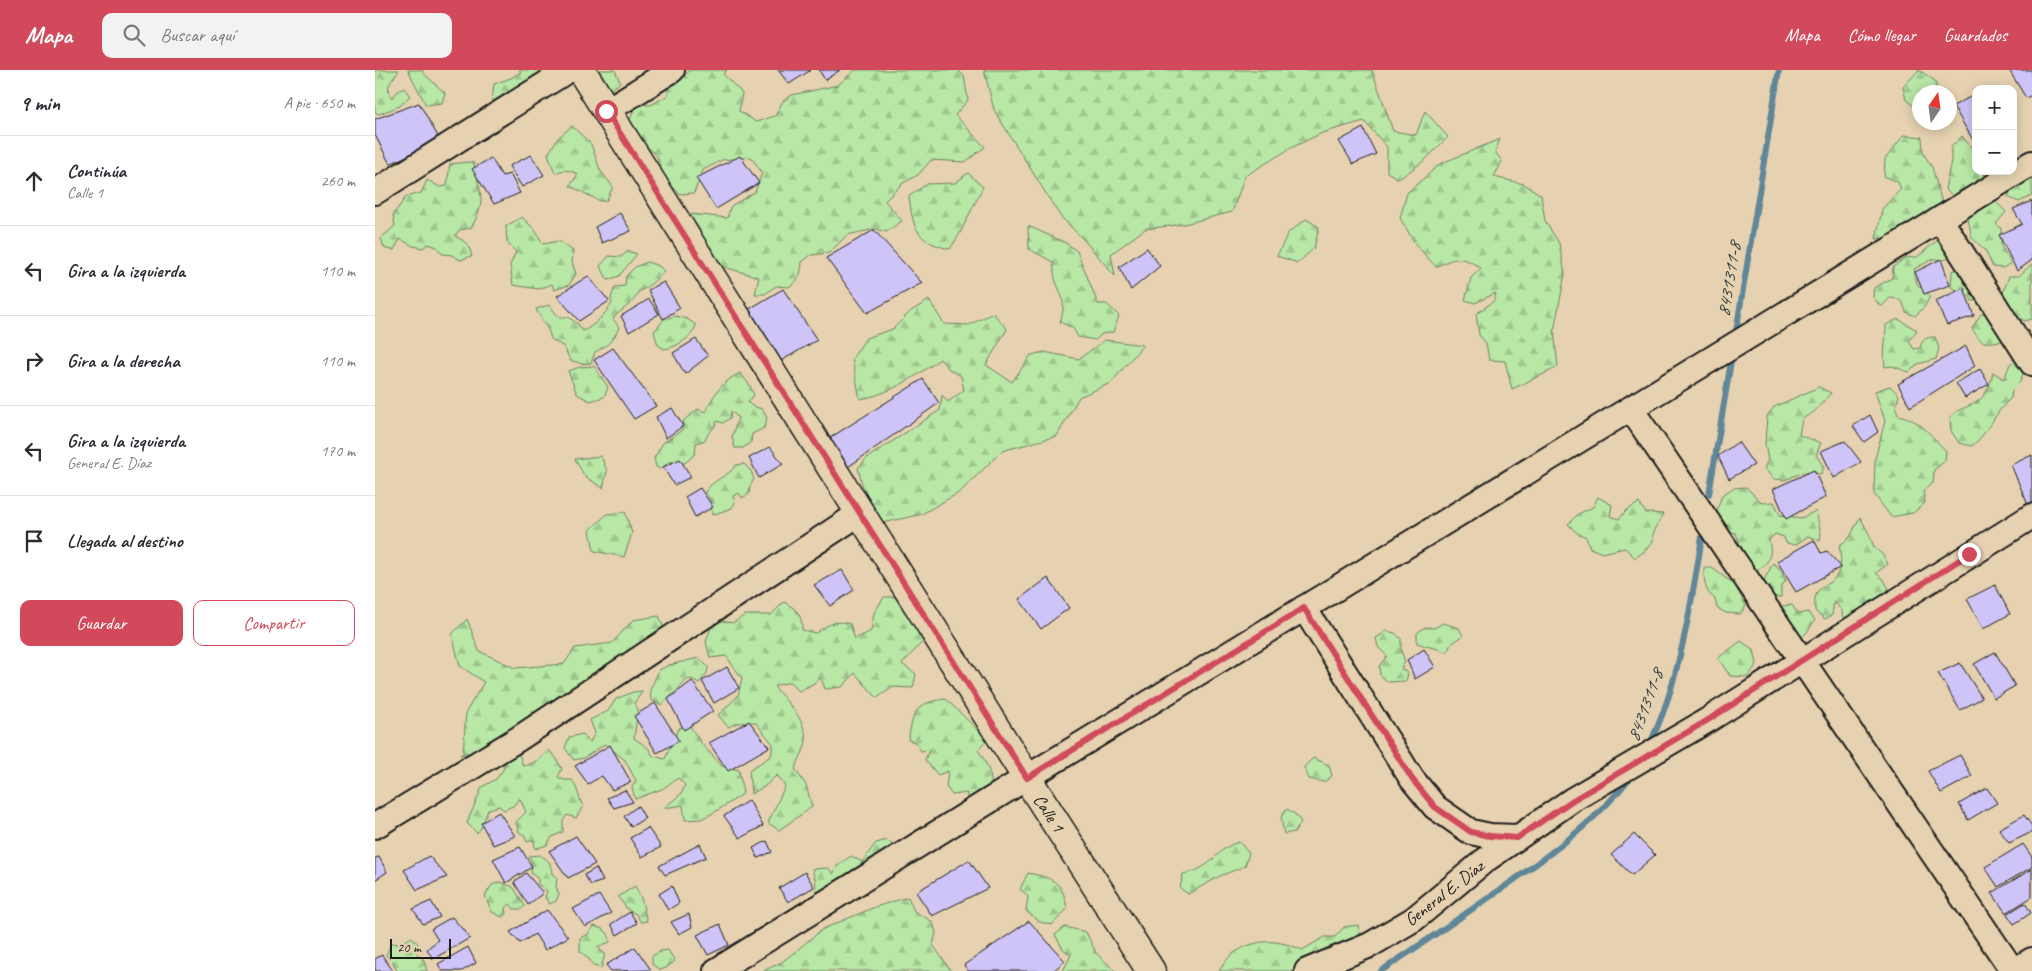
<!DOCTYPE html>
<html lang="es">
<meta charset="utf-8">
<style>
body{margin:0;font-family:Caveat,sans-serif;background:#f2f2f3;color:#2b2b33}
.controls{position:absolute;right:15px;top:15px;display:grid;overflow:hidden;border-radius:10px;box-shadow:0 2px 12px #0003}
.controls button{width:45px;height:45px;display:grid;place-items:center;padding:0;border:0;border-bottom:1px solid #e1e1e2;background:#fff;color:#2b2b33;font:25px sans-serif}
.compass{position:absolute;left:1537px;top:15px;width:45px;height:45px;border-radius:50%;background:#fff;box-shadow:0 2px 12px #0003;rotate:13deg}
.scale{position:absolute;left:15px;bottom:12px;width:61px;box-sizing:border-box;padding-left:5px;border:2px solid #1c1c1c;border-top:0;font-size:14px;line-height:18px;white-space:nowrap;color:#1c1c1c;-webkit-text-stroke:4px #e6d2b0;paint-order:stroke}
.stop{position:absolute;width:15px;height:15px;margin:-11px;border:4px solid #d1495b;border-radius:50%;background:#fff}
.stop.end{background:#d1495b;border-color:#fff;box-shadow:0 1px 5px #0008}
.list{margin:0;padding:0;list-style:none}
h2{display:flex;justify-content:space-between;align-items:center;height:65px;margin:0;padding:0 20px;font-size:21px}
h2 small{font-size:16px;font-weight:400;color:#7c7c81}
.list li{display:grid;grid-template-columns:32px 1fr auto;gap:15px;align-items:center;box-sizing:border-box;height:90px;padding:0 20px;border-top:1px solid #e1e1e2}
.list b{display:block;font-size:19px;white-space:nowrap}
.list p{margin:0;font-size:16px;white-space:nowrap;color:#7c7c81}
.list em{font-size:16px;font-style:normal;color:#7c7c81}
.actions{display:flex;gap:10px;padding:15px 20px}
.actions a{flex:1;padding:11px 0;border:1px solid #d1495b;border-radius:10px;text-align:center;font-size:18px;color:#d1495b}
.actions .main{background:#d1495b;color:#fff}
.icon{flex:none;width:28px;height:28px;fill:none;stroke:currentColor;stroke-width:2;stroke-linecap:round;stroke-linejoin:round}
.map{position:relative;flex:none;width:1657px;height:901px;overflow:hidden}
header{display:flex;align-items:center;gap:30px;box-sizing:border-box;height:70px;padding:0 25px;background:#d1495b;color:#fff}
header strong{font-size:24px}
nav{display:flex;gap:28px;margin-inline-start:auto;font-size:18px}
.search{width:350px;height:45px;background:#f2f2f3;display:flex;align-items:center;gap:12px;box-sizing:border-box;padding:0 18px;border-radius:10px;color:#7c7c81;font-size:19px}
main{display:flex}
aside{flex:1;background:#fff}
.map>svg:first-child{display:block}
</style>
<header>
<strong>Mapa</strong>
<div class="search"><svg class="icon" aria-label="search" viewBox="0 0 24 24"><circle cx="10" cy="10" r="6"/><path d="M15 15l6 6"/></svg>Buscar aquí</div>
<nav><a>Mapa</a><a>Cómo llegar</a><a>Guardados</a></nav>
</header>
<main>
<aside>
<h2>9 min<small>A pie · 650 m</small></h2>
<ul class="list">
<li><svg class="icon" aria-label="ahead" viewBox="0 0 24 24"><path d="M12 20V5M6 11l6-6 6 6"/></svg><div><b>Continúa</b><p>Calle 1</p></div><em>260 m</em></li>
<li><svg class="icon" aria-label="left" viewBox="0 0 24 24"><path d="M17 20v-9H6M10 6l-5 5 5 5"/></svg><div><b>Gira a la izquierda</b></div><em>110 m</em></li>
<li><svg class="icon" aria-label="right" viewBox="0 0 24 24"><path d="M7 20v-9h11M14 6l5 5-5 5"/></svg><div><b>Gira a la derecha</b></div><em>110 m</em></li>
<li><svg class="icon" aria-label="left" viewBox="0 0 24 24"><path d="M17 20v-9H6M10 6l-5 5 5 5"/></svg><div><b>Gira a la izquierda</b><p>General E. Díaz</p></div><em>170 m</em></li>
<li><svg class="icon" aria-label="arrive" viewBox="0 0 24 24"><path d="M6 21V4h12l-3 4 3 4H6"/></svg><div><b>Llegada al destino</b></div></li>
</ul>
<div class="actions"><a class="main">Guardar</a><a>Compartir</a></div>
</aside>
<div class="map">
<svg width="1657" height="901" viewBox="0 0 1657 901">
<defs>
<pattern id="forest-firs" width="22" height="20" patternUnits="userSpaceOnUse" patternTransform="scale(1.25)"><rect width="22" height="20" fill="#b8e7a6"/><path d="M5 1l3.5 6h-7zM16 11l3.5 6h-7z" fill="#9ec68e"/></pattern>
</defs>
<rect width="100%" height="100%" fill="#e6d2b0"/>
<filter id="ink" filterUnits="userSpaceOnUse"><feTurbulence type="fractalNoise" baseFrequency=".02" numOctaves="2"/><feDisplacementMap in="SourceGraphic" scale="10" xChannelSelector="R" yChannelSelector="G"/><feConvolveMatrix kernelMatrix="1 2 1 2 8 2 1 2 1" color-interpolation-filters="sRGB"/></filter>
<g filter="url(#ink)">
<g fill="url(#forest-firs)" stroke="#6a8261">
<path d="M0,0H24C18,10 8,17 17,28L23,21L29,18L35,26L25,36L4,44L0,42Z"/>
<path d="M33,0H47L48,3L70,23L67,33L51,35Z"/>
<path d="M144,0H168V4L131,36L117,32L119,14L136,8L146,2Z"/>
<path d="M211,0H240L245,12L232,24Z"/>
<path d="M315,0H352L348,4L367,23L364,41L381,52L400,46L408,31L417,25L463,15L480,0H583L589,6L593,30L580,45L610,77L590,92L556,90L543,105L528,113L510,131L527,151L511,162L500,159L472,165L454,183L436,185L427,192C426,205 424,210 414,217L401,216L390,224H380L384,207L349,197L336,188L312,154L317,144L352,148L356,136L380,122L387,103L376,87L347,90L328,100L319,123L305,124L289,108L282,86L267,72L254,52L261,34L276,35L293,25V12L307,8Z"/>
<path d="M609,0H997L1018,61L1041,65L1050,41L1073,67L1050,90L1024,109L1012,102V77L989,51L947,63L916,78L870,106L857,142L809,154L770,159L736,184L740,206L708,169L685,146L619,40Z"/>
<path d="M1544,0L1559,10L1564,22H1544V40L1531,30L1528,17Z"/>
<path d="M197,56L216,74L225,100L238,117L231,131H225L195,116L203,104C194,100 189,99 180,103L173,84L183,68Z"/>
<path d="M1529,65L1547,67L1548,83L1557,97L1568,137L1523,168L1501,169L1507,139L1526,119L1523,112L1509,106L1510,89Z"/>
<path d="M1587,66L1601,83V101H1611C1608,116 1592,123 1579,127L1570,119L1576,91V77Z"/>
<path d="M1125,69L1120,82L1127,91L1119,107L1149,114L1166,125L1170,151L1184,173L1190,204L1179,261L1183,297L1137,319L1130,291L1114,290L1111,273L1104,265L1101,244L1119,231L1121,223L1100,233L1090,230L1096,208L1106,198C1087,186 1081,186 1061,197L1041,175L1025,148L1032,123L1065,94Z"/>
<path d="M94,92L99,93C104,122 113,130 96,158L84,160L81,164V167C91,171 94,175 97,186L85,190L77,185L67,184L62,177L53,174L48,178L38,176L25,169L19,180L11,179L8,175L6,168L20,156L18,145L31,127L46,123L52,110L65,117L72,116L75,94Z"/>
<path d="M593,103L608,117L584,165L575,179C541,172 538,158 534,126L552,114L580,113Z"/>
<path d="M1657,104V126L1644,132L1633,127L1640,112Z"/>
<path d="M1620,131L1631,142L1621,154L1626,158V176L1636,193L1628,198L1618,197L1610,180L1597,168L1593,149L1607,133Z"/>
<path d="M147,147L160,160L168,174L184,171L198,181L197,192L201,204L194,215L179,220L177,214L164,219L138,215L135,195L141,182L132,173L131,156Z"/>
<path d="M931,149L944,157L939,178L923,193L902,186L913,163Z"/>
<path d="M653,156L689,172L702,181L723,234H732L744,246L738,262L727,264L720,270L703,267L698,258L685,252C691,233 688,229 681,212C679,206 679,198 678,192L654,179Z"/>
<path d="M1564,169L1571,176L1577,186L1569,190L1558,189L1539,199L1542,214L1555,226L1550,236L1540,246L1531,242L1528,233L1523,229L1515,228L1506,237L1498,227L1499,218L1517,208L1518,197L1530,188L1542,187Z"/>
<path d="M253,181L262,184L244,206L233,210L225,196L234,186L246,187Z"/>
<path d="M272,192L284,196L289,201C284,208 271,219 263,222C260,234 245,239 238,249L244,257C240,269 231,277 220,282L216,293L207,294L195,290L189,277L176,269C173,255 166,251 161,239L174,235L184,247H193L203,254L208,261C221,255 229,245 237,233L236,228L240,217L250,216L251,206L260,197Z"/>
<path d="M1657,194V249L1650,251L1632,242L1628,223L1634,206H1644Z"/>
<path d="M1587,198L1606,230L1597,231L1595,226L1576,217L1577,201Z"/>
<path d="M554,230L569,254L594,255L618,243L632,259L611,295L637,312L656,285L669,282L704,289L730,270L768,275L736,313L704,327L682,366L627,381L585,422L547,444L508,453L488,418L483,398L492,388L565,340L567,325L573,332L589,320L586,306L574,299L565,289C542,306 513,325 485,329L477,289L491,268L518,259L536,241Z"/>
<path d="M1619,242L1630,262L1627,271C1609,273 1606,275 1597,258L1606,244Z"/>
<path d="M300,246L312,249L321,255C318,267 301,278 289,279L283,275L279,262L289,249Z"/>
<path d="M1523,249L1542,260L1534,271L1539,279L1545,278C1547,269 1551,267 1560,267L1564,278L1561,289L1543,294L1534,302L1517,296L1510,297C1508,282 1511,270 1511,255Z"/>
<path d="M1643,288L1651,295L1645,312L1637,320L1636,328C1620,342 1614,362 1597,376L1584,373L1576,361L1575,347C1585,338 1585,340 1596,335C1610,330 1615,316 1618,302L1629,309L1635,294Z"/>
<path d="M219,296L233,317L229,327L215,331L202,324L193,301L205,297Z"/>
<path d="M365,303L374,314L379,325L373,332L377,336L387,339L392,348L389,358L377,364L376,372L368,378H360L357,367L363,348L356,341L355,348L348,353L342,351C340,359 333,361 330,370L321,373L320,384L310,393L295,392L285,399L281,397L279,388L288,373L307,360L308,351L323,339L331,342C338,324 348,311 365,303Z"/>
<path d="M1515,316L1524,325L1521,338L1523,345C1544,349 1556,365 1571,381L1570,391L1559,400L1558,413L1548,421L1550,433L1538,443L1516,447L1499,424L1500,389L1510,351L1500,321Z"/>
<path d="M1444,317L1456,323L1439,342L1427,349L1424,365L1446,373L1441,385L1449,397L1446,404L1429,402L1410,410L1398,409L1389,398L1393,390L1390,374L1392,346L1399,337Z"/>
<path d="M226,386L232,401L228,418L210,407L200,389Z"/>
<path d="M369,394L376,401L379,409L375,416L374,424L367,428L364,423L358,426L360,432L357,438L337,445L336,431L330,422C339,408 352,408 361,395Z"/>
<path d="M1371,417L1387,433L1399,432L1405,445L1426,448L1441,441L1446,464L1445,471L1433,466L1420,475L1411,473L1409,467L1400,464L1394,470C1398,487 1393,496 1377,503C1373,489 1365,477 1361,463L1353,462L1341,443L1347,425L1358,418Z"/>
<path d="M1223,427L1237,435L1235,446L1244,449L1252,440L1264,433L1271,443L1288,444L1278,464V471L1271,480L1260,488L1250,478L1227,483L1215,478L1211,467L1202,463L1193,454L1203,444L1218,437Z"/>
<path d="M250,442L257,463L249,487L219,481L215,460L232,444Z"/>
<path d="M1485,447L1493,462L1499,477L1508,485L1513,494L1501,503L1509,510L1514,519L1507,524L1503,534L1468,554L1467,541L1459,531L1457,545L1450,549L1440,541C1440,536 1439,529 1441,525C1444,517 1449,516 1455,512C1467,505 1467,487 1464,476L1475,467Z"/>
<path d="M1398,493L1404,498L1411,510L1406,517V527H1391L1385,518Z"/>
<path d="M1329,498H1337L1359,514L1371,536L1365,544L1351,543L1342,538L1340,529C1329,521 1329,511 1329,498Z"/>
<path d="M509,527H520L530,543L546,554L551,568L527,594L541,604L538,618L518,617L502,628L480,603L467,617L450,619L446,608L436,615L424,621L415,612L399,616C411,632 430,647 431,670C431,678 423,691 420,699L431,715L437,737L404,760L393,753L410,716L402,705L390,716L376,724L374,700L396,686L398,674L380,652L362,653L353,657L343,645L363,626L367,608L351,586L335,588L331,572L337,553L347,551L358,553L370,545H396L409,532C421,538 428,546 427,560L441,563C452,555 461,549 475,554L480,569L496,561L499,543Z"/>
<path d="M1417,535L1423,544L1433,542L1440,550L1433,561L1425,569L1403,543L1406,536Z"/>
<path d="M284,546L290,561L120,677L85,685L88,684L91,642L109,612L85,596L77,564L92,549L104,581L140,598L189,594L200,578L237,573L258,550Z"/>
<path d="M1068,553L1084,558L1088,566L1076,574L1072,582C1062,578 1052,577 1042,573V563L1050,557L1059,558Z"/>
<path d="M1012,561L1020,563L1026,569V580L1030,592L1026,599L1033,603L1031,611L1013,612L1005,605L1004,596L1012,586L1003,577L1001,568Z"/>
<path d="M1366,571L1379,580L1382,594L1373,607L1355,606L1343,588Z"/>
<path d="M324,588L333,597L332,603L324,613L316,609L309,611C305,620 294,626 287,635L276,630L275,620L284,600L294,595Z"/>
<path d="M268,621L259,633L263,639L259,668L273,678L278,686L290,689L303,659L313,653L326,673L347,696L364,700L368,724L340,742L326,749L310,750L308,735L289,738L306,724L310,715L303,708L287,719L260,729L257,717L261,711L250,690L230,674L209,688L199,690L190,678L194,667L208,664L215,672L220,663L215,650L233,641L241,629L258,622Z"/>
<path d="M571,629L612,669L603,680C612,693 616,703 617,719L591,740L592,723L577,725L571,717L573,701L563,705L550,690L554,680L546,681L540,672L533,670C539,641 539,633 571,629Z"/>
<path d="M133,680L144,684L148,696C159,694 166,688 174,680L181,688L187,699L183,707L189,710H197C203,718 203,727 208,736L201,748L192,745L188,751V762L177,767L172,775L160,779L159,770L152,772L149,765L144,762L141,752L151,742L145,729L138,736L129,740L124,736L114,739C109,746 108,758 102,763L92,753L107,717L121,709L128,700Z"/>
<path d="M938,688L954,695L957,706L949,712L934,709L929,697Z"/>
<path d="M912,739L921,745L926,752L920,762L909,764L906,747Z"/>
<path d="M512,770L520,777L442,826L440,809L437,799L454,798L458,804L463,795L476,786L487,792L501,773Z"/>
<path d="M864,772L874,783L870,796L845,806L813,824L805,818L808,804C814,802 820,802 824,799C841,791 844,777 864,772Z"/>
<path d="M164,785C174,789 176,793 177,804L182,808L181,816L184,824L181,831L175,834L170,828L172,821L163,814V809L156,803L157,794L154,786Z"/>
<path d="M653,803C679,808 688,812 692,839L677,855L665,852L651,841L653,826L645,819Z"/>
<path d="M125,812L138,817L150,836L146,839H139L135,834L130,838L131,844L127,847L117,842L110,826L117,815Z"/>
<path d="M260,816L266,828L272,851L266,852L261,844L253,840L243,827Z"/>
<path d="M533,827L539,841L558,852L561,863L558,875L576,901H388L407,892L448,859L500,837Z"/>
<path d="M983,855L986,867L925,901H844C848,895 853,887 859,883C882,868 903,869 927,880L950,867H960L969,857Z"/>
<path d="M219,856C229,859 234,861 235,872L222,877L230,884L226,898L218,896L214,889L205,881V868L213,864Z"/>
<path d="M690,857L711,862L721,883L740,901H688L696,885L688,879L680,865Z"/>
<path d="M37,867L43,874L40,882L49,890L52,901H22L18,892L11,885L16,873L25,874Z"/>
<path d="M293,880L300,891L291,898L285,900L277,894V886L286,881Z"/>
</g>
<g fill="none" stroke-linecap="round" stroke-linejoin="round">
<g stroke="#5e8699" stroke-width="6">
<path d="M1360,268L1404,0"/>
<path d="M1334,424L1357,285"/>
<path d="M1274,675C1303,619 1317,531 1327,467"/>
<path d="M1006,901C1051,871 1095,841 1139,810C1182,779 1225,748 1256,706"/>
</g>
</g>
<g fill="#cec4f7" stroke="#1c1c1c">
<path d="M403,0H436L414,14Z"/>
<path d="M444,0H465L450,10Z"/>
<path d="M1634,0H1657V25L1651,28Z"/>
<path d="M1601,24V75L1578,36Z"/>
<path d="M44,33L65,70L15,94L0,65V49Z"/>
<path d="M988,58L1001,84L978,94L964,71Z"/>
<path d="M156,85L169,105L147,117L134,96Z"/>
<path d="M365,86L384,113L341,139L321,108Z"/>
<path d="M116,88L127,106L135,104L145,123L119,134L97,99Z"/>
<path d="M1657,131V190L1642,201L1624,165L1647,154L1638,139Z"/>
<path d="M245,143L256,161L227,173L220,157Z"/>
<path d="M499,160L547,213L492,243L451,188Z"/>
<path d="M772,178L785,196L756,220L744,197Z"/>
<path d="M1566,189L1575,215L1549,224L1540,202Z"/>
<path d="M213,206L234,231L204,251L182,226Z"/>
<path d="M289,212L305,238L288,249L273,220Z"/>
<path d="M1589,218L1599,246L1572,255L1560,231Z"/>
<path d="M408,219L442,270L399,295L369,242Z"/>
<path d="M274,229L284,244L254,262L246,246Z"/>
<path d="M321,269L333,286L310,304L298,283Z"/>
<path d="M1591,276L1600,296L1535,337L1523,314Z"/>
<path d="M238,278L281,336L259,349L219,290Z"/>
<path d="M1605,299L1614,314L1590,328L1581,313Z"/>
<path d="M548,309L564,333L466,402L450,371Z"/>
<path d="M297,338L308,356L291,368L281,347Z"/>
<path d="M1495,345L1503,362L1489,372L1478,356Z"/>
<path d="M1470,371L1486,392L1459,408L1446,381Z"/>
<path d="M1363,372L1379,395L1354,409L1343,386Z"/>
<path d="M395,377L408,394L384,408L374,388Z"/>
<path d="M1657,385V434L1653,435L1636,395Z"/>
<path d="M305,389L316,407L299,415L288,397Z"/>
<path d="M1439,400L1451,427L1411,449L1398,419Z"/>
<path d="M325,418L338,437L320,447L310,427Z"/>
<path d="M1439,470L1446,483L1452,481L1466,497L1421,522L1402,491Z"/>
<path d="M467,500L479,520L455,536L439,515Z"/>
<path d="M673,508L694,538L666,559L644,529Z"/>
<path d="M1620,515L1635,544L1608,559L1592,529Z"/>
<path d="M1049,579L1060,597L1040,609L1032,590Z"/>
<path d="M1620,582L1640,616L1619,628L1599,594Z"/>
<path d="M1585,593L1607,628L1585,640L1563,603Z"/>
<path d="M352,597L364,618L339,633L327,611Z"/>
<path d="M317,611L338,641L309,660L293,629Z"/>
<path d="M280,633L304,671L282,683L259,646Z"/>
<path d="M374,651L394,677L353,701L334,673Z"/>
<path d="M235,675L256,712L237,720L227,706L213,714L200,696Z"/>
<path d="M1585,685L1597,706L1566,723L1553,701Z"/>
<path d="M1612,718L1622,733L1593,750L1584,734Z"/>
<path d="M250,720L258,732L239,738L232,728Z"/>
<path d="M374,730L388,756L365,768L349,746Z"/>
<path d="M263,736L270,748L256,757L249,746Z"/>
<path d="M124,742L140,766L118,775L106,753Z"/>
<path d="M1649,745L1657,756V762L1634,773L1624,759Z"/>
<path d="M273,758L286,777L267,787L255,768Z"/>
<path d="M1259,764L1280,785L1257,805L1236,785Z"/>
<path d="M201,766L220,794L193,808L174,781Z"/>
<path d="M392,771L397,782L383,788L378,778Z"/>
<path d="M325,774L331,787L290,805L284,796Z"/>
<path d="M1648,774L1657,787V797L1623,817L1610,797Z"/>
<path d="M145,777L157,797L131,813L118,789Z"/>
<path d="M54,786L72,807L42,820L29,800Z"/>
<path d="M4,787L12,802L0,810V788Z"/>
<path d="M594,790L613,818L557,846L541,822Z"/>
<path d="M221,798L228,811L216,815L209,805Z"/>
<path d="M1657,799V827L1631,843L1617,823Z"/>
<path d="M430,802L439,817L413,832L404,818Z"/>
<path d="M151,803L168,823L153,835L139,812Z"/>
<path d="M297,816L304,833L293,840L284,824Z"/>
<path d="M224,825L236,843L210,857L198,839Z"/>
<path d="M56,831L65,847L48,854L38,839Z"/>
<path d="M1650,833L1656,843L1639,854L1632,844Z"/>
<path d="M172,840L193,867L170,880L160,864L145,873L135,862Z"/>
<path d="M255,842L262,853L242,865L236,854Z"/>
<path d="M314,844L317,857L304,864L296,852Z"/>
<path d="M77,847L95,868L58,889L52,879L63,870L56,859Z"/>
<path d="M654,851L690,891L678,901H593L589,895Z"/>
<path d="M345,854L354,875L333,885L322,865Z"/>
<path d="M93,877L101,893L87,901H67L63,894Z"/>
<path d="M260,877L276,900L236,901L231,895Z"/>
<path d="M7,885L18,901H0V889Z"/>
</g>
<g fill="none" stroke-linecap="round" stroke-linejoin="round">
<g stroke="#1c1c1c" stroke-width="28">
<g id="street">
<path d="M231,41L297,0"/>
<path d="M0,122L193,0"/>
<path d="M1565,149L1657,293"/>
<path d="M1256,339L1638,901"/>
<path d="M929,538L1037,709L1060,737L1096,762L1115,766L1142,767"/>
<path d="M0,756L143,669L485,443"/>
<path d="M341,901L617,729L1657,93"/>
<path d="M932,901L995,875L1039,849L1109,791L1197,730L1333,650L1657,446"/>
<path d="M1639,901L1657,890"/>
</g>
</g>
<g stroke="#1c1c1c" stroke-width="31">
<path id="secondary" d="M206,0L657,716L776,901"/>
</g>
<use href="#street" stroke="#e6d2b0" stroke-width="24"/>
<use href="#secondary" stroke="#e6d2b0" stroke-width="28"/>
</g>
</g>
<g fill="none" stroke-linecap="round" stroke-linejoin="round" filter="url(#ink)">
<path stroke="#d1495b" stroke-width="6" d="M231,41L652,708L929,538L1037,709L1060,737L1096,762L1115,766L1142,768L1198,730L1333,650L1594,484"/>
</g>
<g text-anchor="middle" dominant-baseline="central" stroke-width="4.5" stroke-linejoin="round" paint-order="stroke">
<g font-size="18" fill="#1c1c1c" stroke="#e6d2b0">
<text transform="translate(674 743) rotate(57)">Calle 1</text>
<text transform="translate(1069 823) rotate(-38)">General E. Díaz</text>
</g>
<g font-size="19" font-style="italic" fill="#323f46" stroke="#e6d2b0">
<text transform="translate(1354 210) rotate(-81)">8431311-8</text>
<text transform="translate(1270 636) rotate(-70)">8431311-8</text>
</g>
</g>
</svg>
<div class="controls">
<button>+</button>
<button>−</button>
</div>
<svg class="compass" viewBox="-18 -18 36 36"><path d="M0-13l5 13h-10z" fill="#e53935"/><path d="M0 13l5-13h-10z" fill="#7c7c81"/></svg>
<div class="scale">20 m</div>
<div class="stop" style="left:231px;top:41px"></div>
<div class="stop end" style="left:1594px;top:484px"></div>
</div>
</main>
